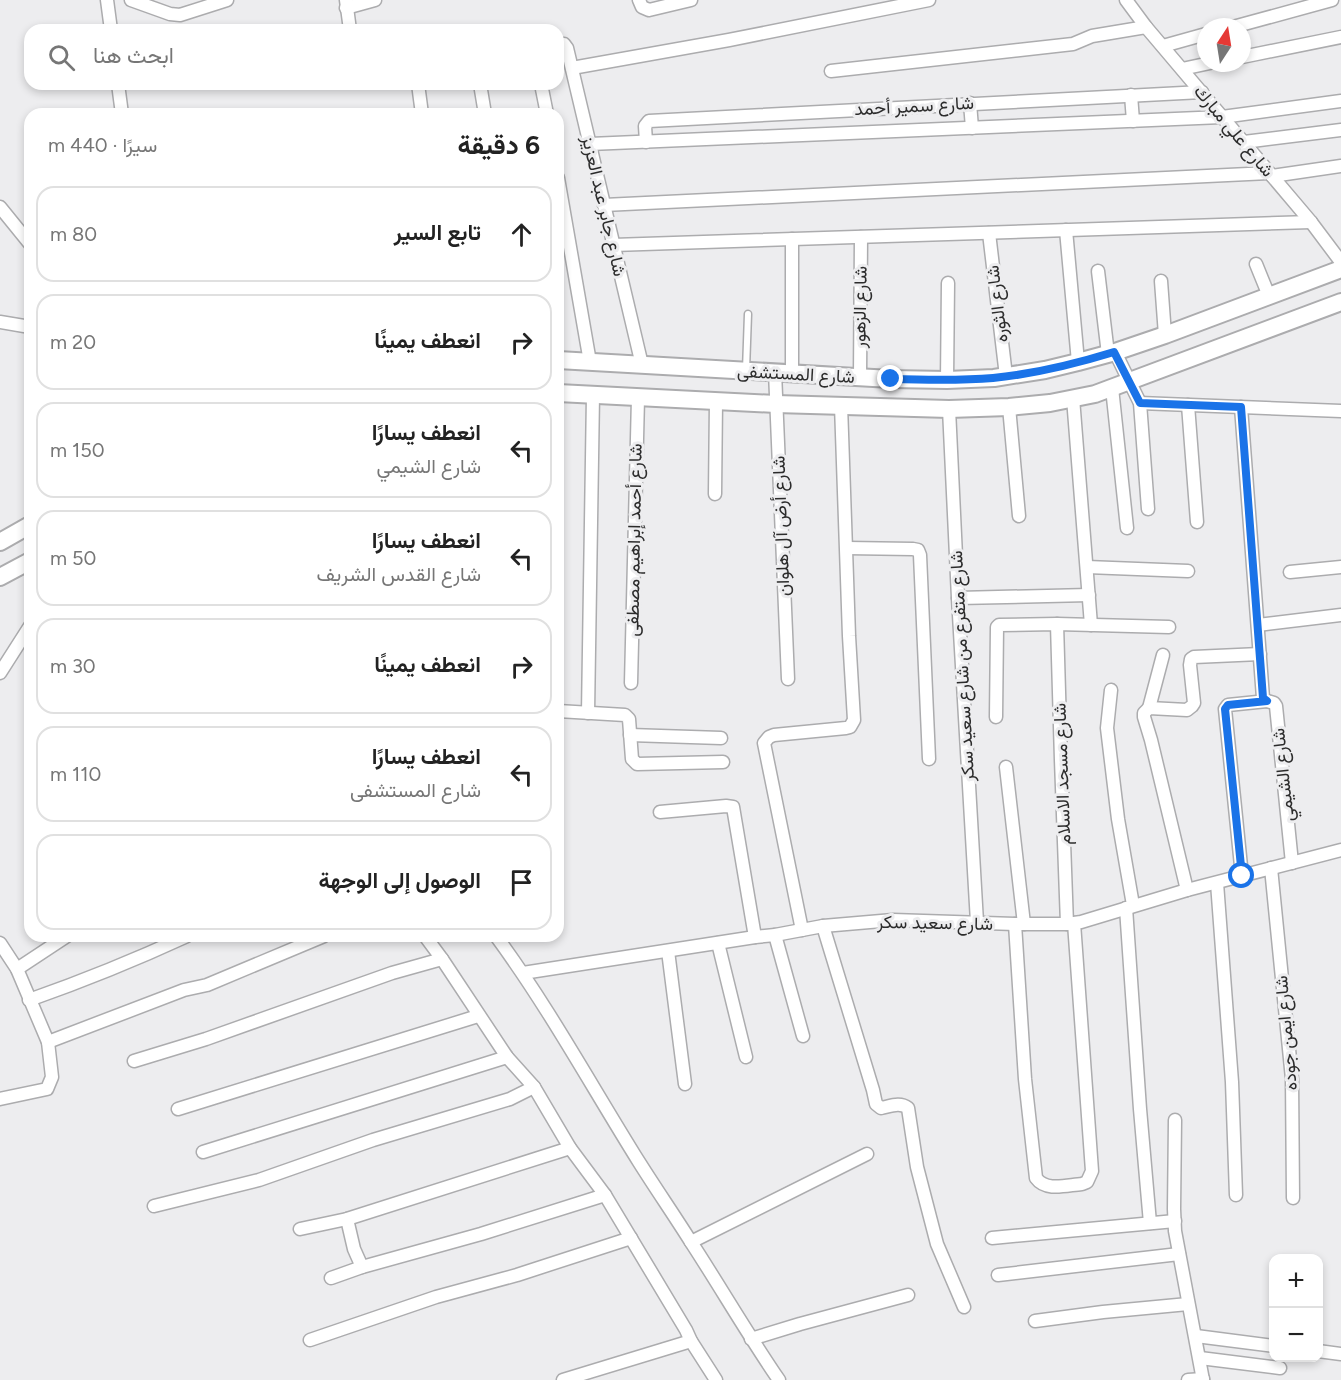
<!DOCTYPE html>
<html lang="ar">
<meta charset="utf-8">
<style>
body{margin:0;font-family:Figtree,Vazirmatn,sans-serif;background:#f6f6f6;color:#222;direction:rtl}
.controls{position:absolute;right:18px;bottom:18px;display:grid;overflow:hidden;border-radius:12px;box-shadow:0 3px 9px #0003}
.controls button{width:54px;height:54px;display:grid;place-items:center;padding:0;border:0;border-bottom:2px solid #e0e0e0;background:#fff;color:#222;font:30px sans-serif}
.compass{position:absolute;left:1197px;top:18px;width:54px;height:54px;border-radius:50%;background:#fff;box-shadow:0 3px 9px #0003;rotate:12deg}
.stop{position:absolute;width:18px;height:18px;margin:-14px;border:4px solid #1a73e8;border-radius:50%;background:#fff}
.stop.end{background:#1a73e8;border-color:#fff;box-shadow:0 2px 6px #0008}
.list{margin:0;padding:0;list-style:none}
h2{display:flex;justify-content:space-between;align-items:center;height:78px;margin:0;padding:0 24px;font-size:26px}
h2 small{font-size:20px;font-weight:400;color:#767676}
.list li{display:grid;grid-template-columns:39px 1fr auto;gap:18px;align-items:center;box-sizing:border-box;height:96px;margin:0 12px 12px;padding:0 12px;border:2px solid #e0e0e0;border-radius:18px}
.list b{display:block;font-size:22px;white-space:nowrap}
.list p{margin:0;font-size:20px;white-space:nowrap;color:#767676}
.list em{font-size:20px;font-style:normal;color:#767676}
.icon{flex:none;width:33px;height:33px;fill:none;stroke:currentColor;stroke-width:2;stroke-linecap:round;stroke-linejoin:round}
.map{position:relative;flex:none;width:1341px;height:1380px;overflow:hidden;direction:ltr}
.search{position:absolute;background:#fff;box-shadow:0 3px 9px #0003;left:24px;top:24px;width:540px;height:66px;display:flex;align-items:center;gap:15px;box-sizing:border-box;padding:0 21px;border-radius:18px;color:#767676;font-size:22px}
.panel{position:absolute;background:#fff;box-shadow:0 3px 9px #0003;left:24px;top:108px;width:540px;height:834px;border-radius:18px;direction:rtl}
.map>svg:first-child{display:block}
</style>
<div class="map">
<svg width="1341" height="1380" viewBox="0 0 1341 1380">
<rect width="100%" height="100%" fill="#ededef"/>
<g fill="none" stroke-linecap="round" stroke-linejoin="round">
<g stroke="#acacae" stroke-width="9">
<path id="lane" d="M746,370L748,314"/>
</g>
<g stroke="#acacae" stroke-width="15">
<g id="street">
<path d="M107,0L111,30"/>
<path d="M131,0L170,14L180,15L227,0"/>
<path d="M346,0L350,30"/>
<path d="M639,0L642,7L649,10L691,0"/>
<path d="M1126,0L1146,27L1311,222L1341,262"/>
<path d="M346,8L375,0"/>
<path d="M1233,27L1332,0"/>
<path d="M558,44H564L567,48L642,365"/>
<path d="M1163,46L1206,34"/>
<path d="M1242,57L1341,37"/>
<path d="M572,68L729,40L929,0"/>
<path d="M1182,69L1210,63"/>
<path d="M831,71L1073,44L1092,36L1146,27"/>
<path d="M118,84L122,114"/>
<path d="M418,84L422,114"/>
<path d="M480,84L485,114"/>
<path d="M541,84L547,114"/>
<path d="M1131,95L1133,121"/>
<path d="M970,103L972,128"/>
<path d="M646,142L645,126L649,121L1202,92"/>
<path d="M1244,142L1341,130"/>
<path d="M590,144L1222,117L1341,101"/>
<path d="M1272,176L1341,166"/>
<path d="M558,178L590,362"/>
<path d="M604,205L1269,173"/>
<path d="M0,207L30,244"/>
<path d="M1066,230L1078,362"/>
<path d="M989,233L1006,376"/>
<path d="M792,239V374"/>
<path d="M613,245L1311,222"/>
<path d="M1256,264L1269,296"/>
<path d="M1098,271L1108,354"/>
<path d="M1161,281L1165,335"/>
<path d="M0,322L30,327"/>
<path d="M1115,352L1140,403L1148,509"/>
<path d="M775,372L788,679"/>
<path d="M860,378L861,237"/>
<path d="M947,380L948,283"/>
<path d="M1112,388L1127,528"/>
<path d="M1073,398L1091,625"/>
<path d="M1140,403L1341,411"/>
<path d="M1188,405L1197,522"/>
<path d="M1009,407L1019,516"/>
<path d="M1241,407L1263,698L1267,701L1274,703L1276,706L1292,863"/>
<path d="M949,409L958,598L977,922"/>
<path d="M715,494L716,401"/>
<path d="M847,548L913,549L918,550L920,555L929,759"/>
<path d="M1087,567L1188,571"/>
<path d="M1290,572L1341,567"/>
<path d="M958,598L1089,595"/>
<path d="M1057,624L1061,760L1067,924"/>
<path d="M1258,625L1341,615"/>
<path d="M0,673L30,626"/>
<path d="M631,683L638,398"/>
<path d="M1111,690L1107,728L1118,819L1133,905"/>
<path d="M1149,708L1163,655"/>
<path d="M558,711L625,715L629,719L632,759L637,764L723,762"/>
<path d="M588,713L593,395"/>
<path d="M996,717L997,627L999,625L1057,624L1169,627"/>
<path d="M630,735L721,738"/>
<path d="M1006,767L1024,924"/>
<path d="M660,812L726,806L733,807L755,937"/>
<path d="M1271,868L1292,1079L1293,1198"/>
<path d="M1242,876L1225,709L1228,705L1267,701"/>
<path d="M1217,883L1232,1082L1236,1195"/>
<path d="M1187,890L1151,740L1144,717V713L1149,708L1187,710L1192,706L1194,703L1190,665L1191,659L1194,657L1260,654"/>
<path d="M1126,908L1140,1109L1150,1223"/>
<path d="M1015,924L1025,1079L1036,1178C1046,1192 1067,1185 1082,1184L1087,1182L1092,1171L1074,923"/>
<path d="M823,926L873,1090L876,1104L881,1108C891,1106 900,1102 908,1108L917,1167L937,1244L964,1307"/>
<path d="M802,930L764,743L769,737L774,735L846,728L850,727L854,720L849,636L841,405"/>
<path d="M775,935L803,1036"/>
<path d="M425,936L442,959L507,1057L534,1087L570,1148L605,1195L686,1330L691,1341L716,1380"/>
<path d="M496,936C549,1008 592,1087 639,1162C656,1189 674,1215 691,1242C721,1288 748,1335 779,1380"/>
<path d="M0,943L17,969L48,1042L52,1077L47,1089L0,1099"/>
<path d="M718,943L746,1057"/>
<path d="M668,951L685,1084"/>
<path d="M17,969L67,936"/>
<path d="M523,973L755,937L775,935L823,926L893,920L1015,924H1067L1081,922L1187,890L1341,850"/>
<path d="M29,1000C83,981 135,960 187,936"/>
<path d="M48,1042L184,990L207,985L324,936"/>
<path d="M134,1061L206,1039L392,973L442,959"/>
<path d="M178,1109L478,1016"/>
<path d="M1175,1120L1174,1209L1175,1231L1203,1380"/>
<path d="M203,1152L507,1057"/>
<path d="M154,1206L259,1180L373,1140L510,1099L534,1087"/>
<path d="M347,1219L354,1249L362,1267"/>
<path d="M300,1229L347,1219L570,1148"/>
<path d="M992,1238L1175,1221"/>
<path d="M691,1242L867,1154"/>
<path d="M998,1275L1179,1254"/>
<path d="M331,1278L362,1267L481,1234L605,1195"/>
<path d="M1035,1321L1103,1312L1188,1304"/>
<path d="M1196,1336L1274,1346"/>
<path d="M751,1339L800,1324L908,1295"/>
<path d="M310,1340L436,1297L517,1275L631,1238"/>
<path d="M1318,1351L1341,1354"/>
<path d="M1200,1358L1280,1368"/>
<path d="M563,1380L691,1341"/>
<path d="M1188,1380L1203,1379"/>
</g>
</g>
<g stroke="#acacae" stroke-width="20">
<g id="secondary">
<path d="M558,360L891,379L947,380L994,378L1045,370L1078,362L1115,352L1165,335L1341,269"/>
<path d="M558,393L776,404L949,409L1009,407L1050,403L1095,394L1341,302"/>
<path d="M0,542L30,525"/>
<path d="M0,577L30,561"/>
</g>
</g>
<use href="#lane" stroke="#fff" stroke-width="6"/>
<use href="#street" stroke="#fff" stroke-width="12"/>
<use href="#secondary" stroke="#fff" stroke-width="16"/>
</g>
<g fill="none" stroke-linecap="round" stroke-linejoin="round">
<path stroke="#1a73e8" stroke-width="8" d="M891,379C925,380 959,381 993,378C1034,374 1075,364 1114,352L1140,403L1241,407L1263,698L1267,701L1228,705L1225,709L1242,876"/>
</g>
<g text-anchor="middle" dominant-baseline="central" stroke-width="6" stroke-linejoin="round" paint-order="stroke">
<g font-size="18" fill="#2c2c2c" stroke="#ededef">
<text transform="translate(914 106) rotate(-3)">شارع سمير أحمد</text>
<text transform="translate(1234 131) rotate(50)">شارع علي مبارك</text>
<text transform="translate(604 206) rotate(77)">شارع جابر عبد العزيز</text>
<text transform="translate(997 304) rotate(-97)">شارع الثوره</text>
<text transform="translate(860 307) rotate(-89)">شارع الزهور</text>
<text transform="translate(796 374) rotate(3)">شارع المستشفى</text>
<text transform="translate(781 526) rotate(-92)">شارع أرض آل هلوان</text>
<text transform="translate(634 540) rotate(-89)">شارع أحمد إبراهيم مصطفى</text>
<text transform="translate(962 666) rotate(-93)">شارع متفرع من شارع سعيد سكر</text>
<text transform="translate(1062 774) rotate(-92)">شارع مسجد الاسلام</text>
<text transform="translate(1283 775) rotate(-96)">شارع الشيمي</text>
<text transform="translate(935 923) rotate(1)">شارع سعيد سكر</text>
<text transform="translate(1286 1033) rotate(-95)">شارع ايمن جوده</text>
</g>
</g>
</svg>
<div class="controls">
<button>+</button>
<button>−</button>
</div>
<svg class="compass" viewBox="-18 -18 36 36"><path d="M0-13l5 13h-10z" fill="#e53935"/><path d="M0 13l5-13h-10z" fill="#767676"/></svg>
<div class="stop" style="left:1242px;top:876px"></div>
<div class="stop end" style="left:891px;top:379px"></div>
<div class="search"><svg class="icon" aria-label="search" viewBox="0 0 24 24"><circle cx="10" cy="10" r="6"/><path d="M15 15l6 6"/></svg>ابحث هنا</div>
<section class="panel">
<h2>6 دقيقة<small>سيرًا · 440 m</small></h2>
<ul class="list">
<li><svg class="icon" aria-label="ahead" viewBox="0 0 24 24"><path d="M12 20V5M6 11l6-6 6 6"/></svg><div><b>تابع السير</b></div><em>80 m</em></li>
<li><svg class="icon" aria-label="right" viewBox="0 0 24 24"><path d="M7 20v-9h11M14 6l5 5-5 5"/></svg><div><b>انعطف يمينًا</b></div><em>20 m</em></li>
<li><svg class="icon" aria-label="left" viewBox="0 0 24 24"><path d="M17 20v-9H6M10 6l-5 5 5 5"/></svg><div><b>انعطف يسارًا</b><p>شارع الشيمي</p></div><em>150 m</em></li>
<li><svg class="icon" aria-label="left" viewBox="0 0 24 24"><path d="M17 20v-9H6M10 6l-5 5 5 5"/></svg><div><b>انعطف يسارًا</b><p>شارع القدس الشريف</p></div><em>50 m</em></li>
<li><svg class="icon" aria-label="right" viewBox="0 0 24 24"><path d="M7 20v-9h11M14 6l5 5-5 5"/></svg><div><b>انعطف يمينًا</b></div><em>30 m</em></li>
<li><svg class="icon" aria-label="left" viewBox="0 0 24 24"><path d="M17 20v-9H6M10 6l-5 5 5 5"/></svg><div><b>انعطف يسارًا</b><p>شارع المستشفى</p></div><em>110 m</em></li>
<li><svg class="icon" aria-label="arrive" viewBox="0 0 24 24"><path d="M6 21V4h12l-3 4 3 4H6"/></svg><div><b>الوصول إلى الوجهة</b></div></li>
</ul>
</section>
</div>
